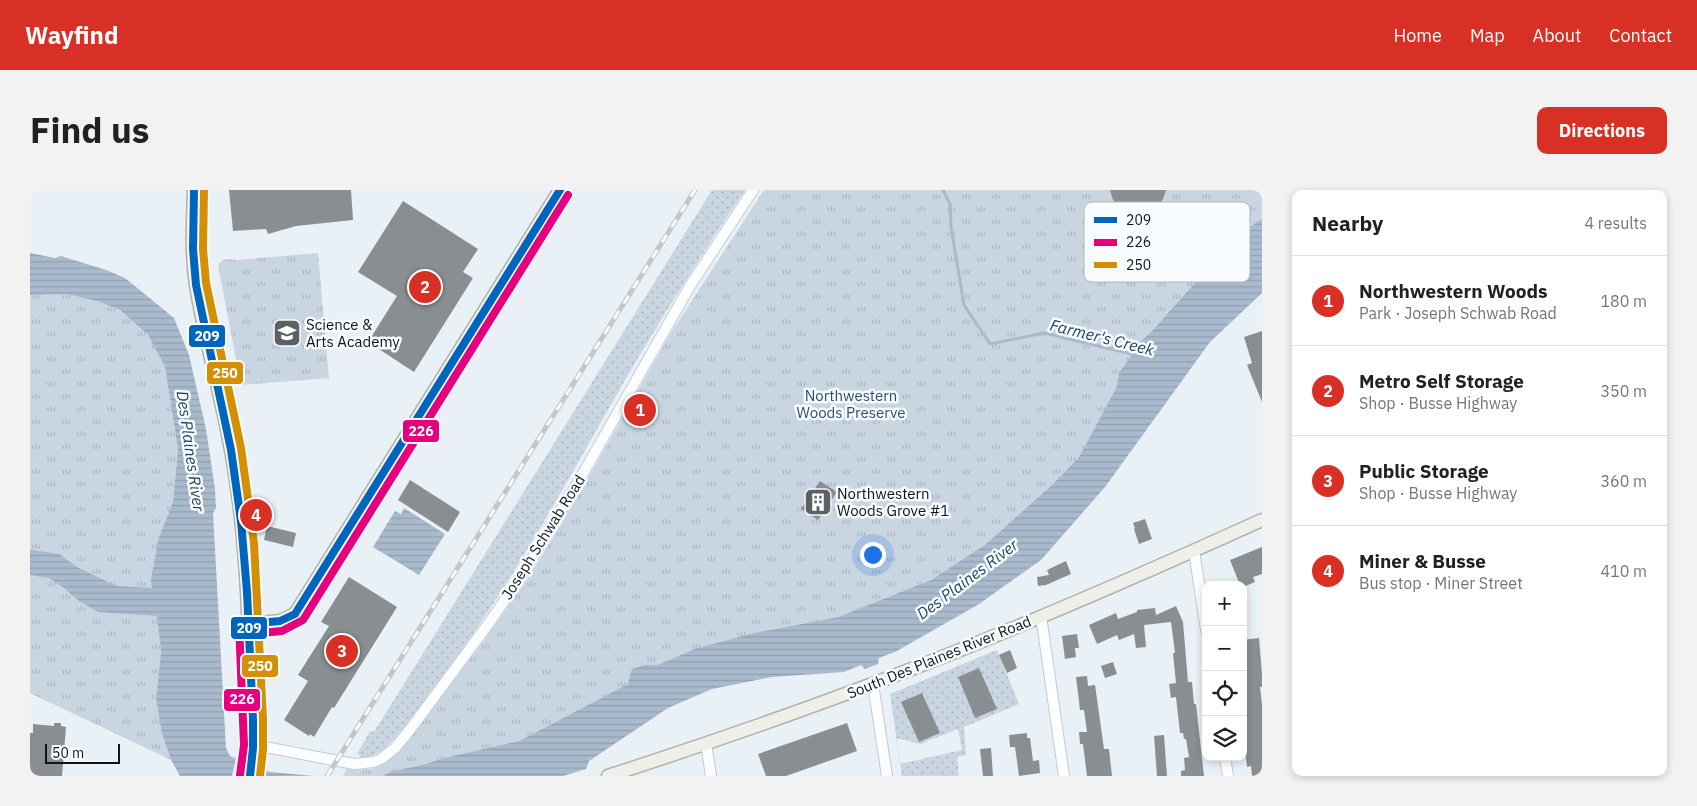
<!DOCTYPE html>
<meta charset="utf-8">
<style>
body{margin:0;font-family:"IBM Plex Sans",sans-serif;background:#f2f2f2;color:#202124}
.controls{position:absolute;right:15px;bottom:15px;display:grid;overflow:hidden;border-radius:10px;box-shadow:0 2px 8px #0003}
.controls button{width:45px;height:45px;display:grid;place-items:center;padding:0;border:0;border-bottom:1px solid #e0e0e0;background:#fff;color:#202124;font:25px sans-serif}
.scale{position:absolute;left:15px;bottom:12px;width:75px;box-sizing:border-box;padding-left:5px;border:2px solid #101418;border-top:0;font-size:14px;line-height:18px;white-space:nowrap;color:#101418;-webkit-text-stroke:4px #f9fcfe;paint-order:stroke}
.you{position:absolute;left:842px;top:364px;width:18px;height:18px;margin:-12px;border:4px solid #fff;border-radius:50%;background:#1a73e8;box-shadow:0 0 0 8px #1a73e833}
.badge{display:grid;place-items:center;width:32px;height:32px;border-radius:50%;background:#d93025;color:#fff;font-size:16px;font-weight:700}
.pin{position:absolute;translate:-50% -50%;border:2px solid #fff;box-shadow:0 1px 5px #0006}
.list{margin:0;padding:0;list-style:none}
h2{display:flex;justify-content:space-between;align-items:center;height:65px;margin:0;padding:0 20px;font-size:21px}
h2 small{font-size:16px;font-weight:400;color:#757577}
.list li{display:grid;grid-template-columns:32px 1fr auto;gap:15px;align-items:center;box-sizing:border-box;height:90px;padding:0 20px;border-top:1px solid #e0e0e0}
.list b{display:block;font-size:19px;white-space:nowrap}
.list p{margin:0;font-size:16px;white-space:nowrap;color:#757577}
.list em{font-size:16px;font-style:normal;color:#757577}
.icon{flex:none;width:28px;height:28px;fill:none;stroke:currentColor;stroke-width:2;stroke-linecap:round;stroke-linejoin:round}
.map{position:relative;flex:none;width:1232px;height:586px;overflow:hidden;border-radius:10px}
header{display:flex;align-items:center;gap:30px;box-sizing:border-box;height:70px;padding:0 25px;background:#d93025;color:#fff}
header strong{font-size:24px}
nav{display:flex;gap:28px;margin-inline-start:auto;font-size:18px}
.intro{display:flex;align-items:center;justify-content:space-between;box-sizing:border-box;height:120px;padding:0 30px}
h1{margin:0;font-size:35px}
.button{padding:12px 22px;border-radius:10px;background:#d93025;color:#fff;font-size:18px;font-weight:700}
main{display:flex;gap:30px;padding:0 30px}
aside{flex:1;background:#fff;border-radius:10px;box-shadow:0 2px 8px #0003}
.map>svg:first-child{display:block}
</style>
<header>
<strong>Wayfind</strong>
<nav><a>Home</a><a>Map</a><a>About</a><a>Contact</a></nav>
</header>
<div class="intro"><h1>Find us</h1><a class="button">Directions</a></div>
<main>
<div class="map">
<svg width="1232" height="586" viewBox="0 0 1232 586">
<defs>
<pattern id="grass-dots" width="8" height="8" patternUnits="userSpaceOnUse" patternTransform="scale(1.25)"><rect width="8" height="8" fill="#c9d5e1"/><path d="M2 2h.1M6 6h.1" fill="none" stroke="#acb6c0" stroke-width="1.8" stroke-linecap="round"/></pattern>
<pattern id="park-tufts" width="24" height="20" patternUnits="userSpaceOnUse" patternTransform="scale(1.25)"><rect width="24" height="20" fill="#c9d5e1"/><path d="M3 7l-1-3M5 7V3M7 7l1-3M15 17l-1-3M17 17v-4M19 17l1-3" fill="none" stroke="#acb6c0"/></pattern>
<pattern id="water-rules" width="6" height="5" patternUnits="userSpaceOnUse" patternTransform="scale(1.25)"><rect width="6" height="5" fill="#a8bacc"/><path d="M0 2.5h6" fill="none" stroke="#909fae"/></pattern>
</defs>
<rect width="100%" height="100%" fill="#e9f0f6"/>
<g fill="url(#grass-dots)" fill-rule="evenodd">
<path d="M682,0H715C674,60 635,122 598,185C537,291 480,399 405,496C391,514 372,544 355,558C348,564 340,567 331,569L329,564H327L340,541L344,542Z"/>
<path d="M967,460L989,514L934,537L936,565L927,567L929,586H872L860,504ZM928,539L932,560L870,574L866,548L890,554Z"/>
</g>
<g fill="url(#park-tufts)">
<path d="M734,0H1232V29L1225,33L1186,69L1121,142L1112,150L1089,183L1086,198L1049,267L1023,294L956,354L901,390L808,427L724,443L667,458L627,475H614L598,494L489,551L414,568L352,586H313L317,578L328,580L341,579L353,574L366,564L395,529L455,449L498,388L549,304L642,141Z"/>
<path d="M288,63L299,188L211,195L188,75L194,69L207,70Z"/>
<path d="M37,104L70,112L90,120L118,145L135,177L148,259L143,312L129,347V436L131,461L126,509L132,544L141,570L0,503V105Z"/>
</g>
<g fill="url(#water-rules)">
<path d="M1232,29V103L1180,152L1075,297L1011,370L949,414L867,461L849,468L848,474L835,479L831,475L814,482L742,487L682,499L638,518L559,571L556,579L533,586H352L361,582L395,574L414,568L489,551L598,494L602,479L614,475H627L667,458L724,443L808,427L901,390L956,354L1023,294L1049,267L1086,198L1089,183L1112,150L1121,142L1186,69L1225,33Z"/>
<path d="M0,63L25,68L31,66L76,80L95,88L144,128L159,165L176,239L185,299L186,318L183,323L196,558L200,566L240,582L284,586H150L141,570L132,544L126,509L131,461L127,426L68,422L49,411L34,398L19,388L0,385V360H2L29,364L47,377L86,396L122,398L121,389L129,347L143,312L148,259L135,177L118,145L90,120L70,112L37,104L0,105Z"/>
<path d="M374,318L415,344L389,385L343,357L365,321L371,324Z"/>
</g>
<path fill="#e9f0f6" d="M206,568L237,578L236,586H202Z"/>
<g fill="none" stroke-linecap="round" stroke-linejoin="round">
<path stroke="#a8bacc" stroke-width="3" d="M913,0L920,14L921,37L934,115L960,154L1014,143L1106,165"/>
</g>
<g fill="#898e92">
<path d="M199,0H321L323,30L266,36L238,44L236,39L203,41Z"/>
<path d="M1080,0H1136L1133,9L1128,16L1121,21L1113,24H1104L1096,22L1089,17L1083,10Z"/>
<path d="M373,11L448,59L433,82L443,88L384,182L338,152L367,106L328,82Z"/>
<path d="M1232,141V212L1217,175L1222,173L1214,147Z"/>
<path d="M380,290L430,322L418,342L368,310Z"/>
<path d="M790,291L807,302L788,330L771,319Z"/>
<path d="M1115,329L1122,349L1109,354L1104,339L1105,338L1103,333Z"/>
<path d="M237,336L266,343L263,357L234,350Z"/>
<path d="M1232,357V384L1223,387L1225,392L1213,397V395H1210L1200,370Z"/>
<path d="M1036,371L1041,384L1016,395L1008,396L1007,387L1019,385L1017,380Z"/>
<path d="M319,387L367,417L304,518L302,517L284,547L280,544L279,546L254,530L278,491L268,485L299,436L291,432Z"/>
<path d="M1146,416L1153,432L1158,492H1162L1164,514H1166L1174,586H1151V581L1155,580L1154,568L1159,567L1156,549H1154L1153,543H1150L1146,507L1141,508L1139,494L1146,493L1143,463H1145L1141,432L1114,435L1116,457L1106,458L1104,444L1089,450L1087,445L1067,454L1059,435L1086,423L1088,429L1107,422V420L1125,418L1126,425Z"/>
<path d="M1047,444L1049,458H1045L1046,467L1035,469L1032,446Z"/>
<path d="M1229,448L1232,484V497H1230L1232,514V586H1222L1221,576L1217,577L1213,543V450Z"/>
<path d="M980,460L987,478L977,483L969,465Z"/>
<path d="M1083,472L1087,484L1075,488L1071,476Z"/>
<path d="M949,478L967,519L945,528L928,487Z"/>
<path d="M1057,486L1058,496L1065,495L1074,559H1079L1082,586H1057L1053,554H1050L1049,542H1057L1054,520H1050L1046,487Z"/>
<path d="M892,503L910,543L889,552L871,512Z"/>
<path d="M24,533H31V536L36,537L32,586H0V543H3V534L24,536Z"/>
<path d="M817,533L827,561L756,586H736L728,564Z"/>
<path d="M997,543V548H1000L1003,571L1009,570L1010,583L989,586L985,557H980L979,545Z"/>
<path d="M1134,545L1137,586H1127L1124,546Z"/>
<path d="M961,558L963,586H953L950,559Z"/>
</g>
<g fill="none" stroke-linecap="round" stroke-linejoin="round">
<g stroke="#c5cbd0" stroke-width="12">
<g id="minor">
<path d="M1164,361L1176,440"/>
<path d="M1011,426L1034,586"/>
<path d="M843,494L857,586"/>
<path d="M676,553L681,586"/>
<path d="M224,555L324,574L344,572L351,569L365,558L379,541L459,433L495,380L547,294L660,96L723,0"/>
<path d="M1195,567L1198,586"/>
</g>
</g>
<g stroke="#b0b2ab" stroke-width="15">
<g id="major">
<path d="M164,0C163,31 161,63 166,95C176,158 196,220 205,284C215,346 218,410 220,473C222,510 227,549 220,586"/>
<path d="M219,434L250,431L265,424L530,0"/>
<path d="M578,586C667,557 755,527 842,494C974,445 1104,388 1232,330"/>
</g>
</g>
<use href="#minor" stroke="#fcfdfe" stroke-width="10"/>
<use href="#major" stroke="#efefe9" stroke-width="12"/>
<g stroke="#c4c6c7" stroke-width="5">
<path id="rail" d="M297,586L665,0"/>
</g>
<use href="#rail" stroke="#f9fcfe" stroke-width="3" stroke-dasharray="9" stroke-linecap="butt"/>
<g stroke="#f9fcfe" stroke-width="11">
<g id="bus-1">
<path d="M164,0L163,59L166,95L201,260L211,331L217,402L223,530V558L220,586"/>
<path d="M219,434L250,431L265,424L530,0"/>
</g>
</g>
<g stroke="#f9fcfe" stroke-width="11">
<g id="bus-2">
<path d="M209,434L214,555L210,585"/>
<path d="M220,444L252,441L273,430L538,5"/>
</g>
</g>
<g stroke="#f9fcfe" stroke-width="11">
<path id="bus-3" d="M174,0L173,59L176,93L211,258L224,353L233,529V559L230,586"/>
</g>
<use href="#bus-1" stroke="#0065bd" stroke-width="8"/>
<use href="#bus-2" stroke="#e5007d" stroke-width="8"/>
<use href="#bus-3" stroke="#d49004" stroke-width="8"/>
</g>
<defs>
<g id="school-square" transform="scale(1.4375)"><rect x="-9" y="-9" width="18" height="18" rx="4" fill="#5c6166" stroke="#f9fcfe"/><path d="M0-5L7-2L0 1L-7-2ZM-4 1L0 2.5L4 1V4Q0 6-4 4Z" fill="#fff"/></g>
<g id="building-square" transform="scale(1.4375)"><rect x="-9" y="-9" width="18" height="18" rx="4" fill="#5c6166" stroke="#f9fcfe"/><path d="M-4-6H4V6H1V3H-1V6H-4ZM-2.5-4.3h1.7v1.8h-1.7ZM.8-4.3h1.7v1.8H.8ZM-2.5-1h1.7V.8h-1.7ZM.8-1h1.7V.8H.8Z" fill="#fff"/></g>
</defs>
<g fill-rule="evenodd">
<use href="#school-square" x="257" y="143"/>
<use href="#building-square" x="788" y="312"/>
</g>
<g text-anchor="middle" dominant-baseline="central" stroke-width="5" stroke-linejoin="round" paint-order="stroke">
<g font-size="15" fill="#101418" stroke="#f9fcfe" text-anchor="start">
<text x="276" y="134">Science &amp;<tspan x="276" dy="17">Arts Academy</tspan></text>
<text x="807" y="303">Northwestern<tspan x="807" dy="17">Woods Grove #1</tspan></text>
</g>
<g font-size="15" fill="#295073" stroke="#f9fcfe">
<text x="821" y="205">Northwestern<tspan x="821" dy="17">Woods Preserve</tspan></text>
</g>
<g font-size="15" fill="#101418" stroke="#f9fcfe">
<text transform="translate(513 347) rotate(-58)">Joseph Schwab Road</text>
<text transform="translate(909 467) rotate(-22)">South Des Plaines River Road</text>
</g>
<g font-size="16" font-style="italic" fill="#1a4263" stroke="#f9fcfe">
<text transform="translate(1072 147) rotate(14)">Farmer's Creek</text>
<text transform="translate(161 261) rotate(82)">Des Plaines River</text>
<text transform="translate(937 389) rotate(-37)">Des Plaines River</text>
</g>
</g>
<rect x="1054" y="12" width="166" height="80" rx="8" fill="#f9fcfe" stroke="#b3b6b9" stroke-width="1"/>
<rect x="1064" y="27" width="23" height="6" fill="#0065bd"/>
<rect x="1064" y="49" width="23" height="7" fill="#e5007d"/>
<rect x="1064" y="72" width="23" height="6" fill="#d49004"/>
<g font-size="14" fill="#101418">
<text x="1096" y="35">209</text>
<text x="1096" y="57">226</text>
<text x="1096" y="80">250</text>
</g>
<g stroke="#f9fcfe" stroke-width="2">
<rect x="158" y="134" width="38" height="24" rx="5" fill="#0065bd"/>
<rect x="176" y="171" width="38" height="24" rx="5" fill="#d49004"/>
<rect x="372" y="229" width="38" height="24" rx="5" fill="#e5007d"/>
<rect x="200" y="426" width="38" height="24" rx="5" fill="#0065bd"/>
<rect x="211" y="464" width="38" height="24" rx="5" fill="#d49004"/>
<rect x="193" y="498" width="38" height="24" rx="5" fill="#e5007d"/>
</g>
<g font-size="14" text-anchor="middle" font-weight="bold" fill="#fff">
<text x="177" y="151">209</text>
<text x="195" y="188">250</text>
<text x="391" y="246">226</text>
<text x="219" y="443">209</text>
<text x="230" y="481">250</text>
<text x="212" y="514">226</text>
</g>
</svg>
<div class="controls">
<button>+</button>
<button>−</button>
<button><svg class="icon" aria-label="locate" viewBox="0 0 24 24"><circle cx="12" cy="12" r="6"/><path d="M12 2v4M12 18v4M2 12h4M18 12h4"/></svg></button>
<button><svg class="icon" aria-label="layers" viewBox="0 0 24 24"><path d="M12 4l9 5-9 5-9-5zM3 14l9 5 9-5"/></svg></button>
</div>
<div class="scale">50 m</div>
<div class="you"></div>
<div class="pin badge" style="left:610px;top:220px">1</div>
<div class="pin badge" style="left:395px;top:97px">2</div>
<div class="pin badge" style="left:312px;top:461px">3</div>
<div class="pin badge" style="left:226px;top:325px">4</div>
</div>
<aside>
<h2>Nearby<small>4 results</small></h2>
<ul class="list">
<li><span class="badge">1</span><div><b>Northwestern Woods</b><p>Park · Joseph Schwab Road</p></div><em>180 m</em></li>
<li><span class="badge">2</span><div><b>Metro Self Storage</b><p>Shop · Busse Highway</p></div><em>350 m</em></li>
<li><span class="badge">3</span><div><b>Public Storage</b><p>Shop · Busse Highway</p></div><em>360 m</em></li>
<li><span class="badge">4</span><div><b>Miner &amp; Busse</b><p>Bus stop · Miner Street</p></div><em>410 m</em></li>
</ul>
</aside>
</main>
